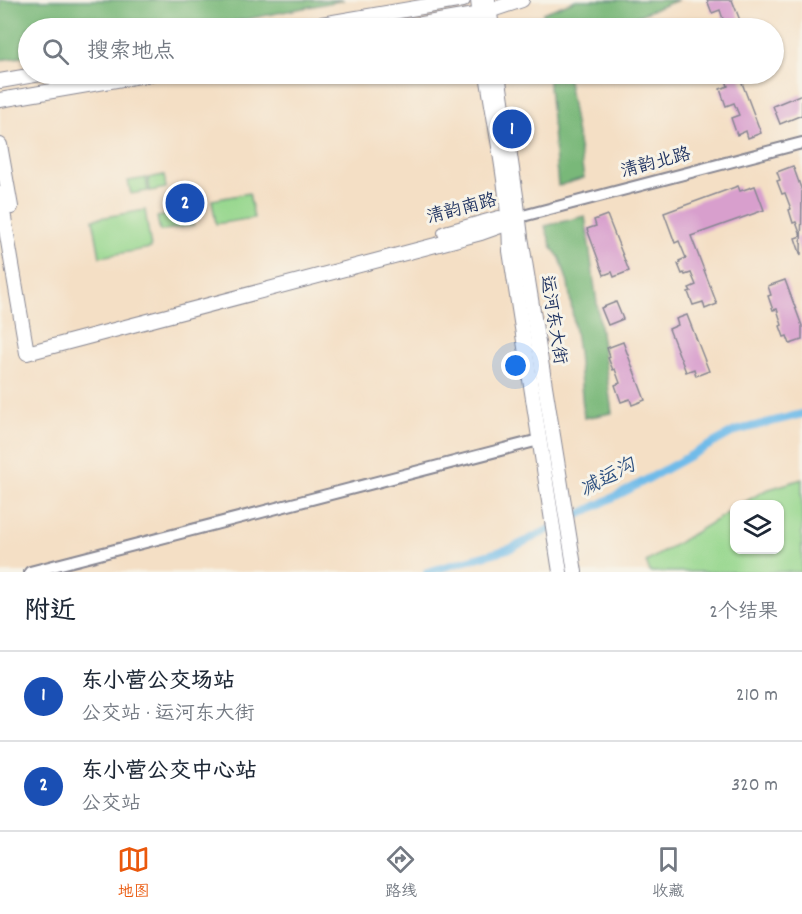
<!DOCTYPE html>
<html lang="zh">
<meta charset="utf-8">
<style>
body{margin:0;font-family:Dekko,"LXGW WenKai TC",sans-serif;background:#f2f2f3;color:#1f2937}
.controls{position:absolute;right:18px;bottom:18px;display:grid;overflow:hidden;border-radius:12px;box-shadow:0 2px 4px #0004}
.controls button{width:54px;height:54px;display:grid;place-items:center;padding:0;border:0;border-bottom:2px solid #e0e1e3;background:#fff;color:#1f2937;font:30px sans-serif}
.you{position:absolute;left:516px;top:366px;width:21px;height:21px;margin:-15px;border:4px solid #fff;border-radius:50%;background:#1a73e8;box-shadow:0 0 0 9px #1a73e833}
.badge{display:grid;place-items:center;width:39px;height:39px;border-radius:50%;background:#ea580c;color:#fff;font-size:20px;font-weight:700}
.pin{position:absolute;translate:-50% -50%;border:3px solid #fff;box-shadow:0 2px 6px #0006}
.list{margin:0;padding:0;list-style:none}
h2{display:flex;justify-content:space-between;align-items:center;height:78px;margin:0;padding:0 24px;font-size:26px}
h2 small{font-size:20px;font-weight:400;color:#747a83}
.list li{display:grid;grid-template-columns:39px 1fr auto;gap:18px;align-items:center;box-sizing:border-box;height:90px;padding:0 24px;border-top:2px solid #e0e1e3}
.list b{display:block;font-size:22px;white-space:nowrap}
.list p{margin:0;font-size:20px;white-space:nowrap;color:#747a83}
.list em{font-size:20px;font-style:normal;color:#747a83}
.icon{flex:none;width:33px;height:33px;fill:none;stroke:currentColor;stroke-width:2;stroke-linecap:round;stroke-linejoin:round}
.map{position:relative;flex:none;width:802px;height:572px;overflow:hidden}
.search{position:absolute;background:#fff;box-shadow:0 2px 4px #0004;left:18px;right:18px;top:18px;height:66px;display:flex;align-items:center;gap:15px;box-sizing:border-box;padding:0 21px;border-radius:33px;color:#747a83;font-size:22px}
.sheet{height:258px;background:#fff}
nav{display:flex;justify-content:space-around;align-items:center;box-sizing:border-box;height:84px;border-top:2px solid #e0e1e3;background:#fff;font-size:16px;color:#747a83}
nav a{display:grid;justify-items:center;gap:3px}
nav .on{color:#ea580c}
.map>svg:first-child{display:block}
</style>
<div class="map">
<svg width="802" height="572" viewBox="0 0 802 572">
<rect width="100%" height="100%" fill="#f7f3e8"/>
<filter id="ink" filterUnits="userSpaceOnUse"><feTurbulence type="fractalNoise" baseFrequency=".0167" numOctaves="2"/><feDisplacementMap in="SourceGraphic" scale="12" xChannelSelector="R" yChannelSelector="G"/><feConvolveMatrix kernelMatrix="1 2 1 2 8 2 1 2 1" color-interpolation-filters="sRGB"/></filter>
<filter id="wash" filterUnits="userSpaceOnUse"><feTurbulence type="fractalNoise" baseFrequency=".008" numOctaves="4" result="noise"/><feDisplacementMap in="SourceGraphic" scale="24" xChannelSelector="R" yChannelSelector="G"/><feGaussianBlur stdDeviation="1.35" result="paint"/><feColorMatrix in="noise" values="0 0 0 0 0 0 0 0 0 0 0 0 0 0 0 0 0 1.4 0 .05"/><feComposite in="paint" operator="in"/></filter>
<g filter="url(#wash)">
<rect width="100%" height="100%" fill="#f4dfc5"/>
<g fill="#97d78e" stroke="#598376" stroke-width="1.5">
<path d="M164,175L166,188L150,191L148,178Z"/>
<path d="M146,178L148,191L131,194L128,181Z"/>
<path d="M249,193L254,218L216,224L212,200Z"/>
<path d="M145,210L151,248L100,257L93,219Z"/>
<path d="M190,211L193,225L160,231L157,217Z"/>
<path d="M802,479V572H650L646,562L734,509V550H780V505L741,504L766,490Z"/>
</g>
<g fill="#79b879" stroke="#4a746c" stroke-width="1.5">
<path d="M0,0H344L201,28H28V56L0,60Z"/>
<path d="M576,0H678L606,28H544L543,13Z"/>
<path d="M548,74H567L584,178L558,186Z"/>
<path d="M585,216L612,413L584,418L578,352L568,283L560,258L552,248L545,226Z"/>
</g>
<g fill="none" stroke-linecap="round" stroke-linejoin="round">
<path stroke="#6fbbe9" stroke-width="8" d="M427,572L512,548L628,490L735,431L802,414"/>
</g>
<g id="blocks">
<g fill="#d89fcd">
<path d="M707,0H732L743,28H709L724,22L720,10L712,13Z"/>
<path d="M739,75L761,133L748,138L746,131L737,135L731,118L739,115L734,103L726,106L720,89L728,86L726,80Z"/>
<path d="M802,94V115L780,124L773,106Z"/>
<path d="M793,166L802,191L801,256L795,238L801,236L796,222L793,223L789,210L791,209L785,193L782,194L777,181L780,180L777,172Z"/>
<path d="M738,186L740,191L755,186L764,210L691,236L717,304L705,309L703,302L693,305L688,292L691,291L689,288L696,285L691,273L685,275L684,273L682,274L678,264L680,263L679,261L686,258L679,241L675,243L664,213Z"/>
<path d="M607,215L629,271L614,277L612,272L604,275L587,229L596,226L594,220Z"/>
<path d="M785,280L802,326V340L790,344L787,336L784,337L780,326L782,325L777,309L773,310L768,296L771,295L768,286Z"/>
<path d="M616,302L623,319L608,325L601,308Z"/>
<path d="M687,315L709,371L696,376L694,369L686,372L669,329L678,325L676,319Z"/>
<path d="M623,342L645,400L632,405L630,399L621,402L615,385L620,383L615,369L613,370L608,358L610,357L607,348Z"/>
</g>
</g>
</g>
<g filter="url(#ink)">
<use href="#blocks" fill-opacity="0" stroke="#888792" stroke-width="1.5"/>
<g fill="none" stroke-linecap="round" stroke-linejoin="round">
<g stroke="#888792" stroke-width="14">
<g id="minor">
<path d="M519,217L802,143"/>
<path d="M30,572L539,440"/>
</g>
</g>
<g stroke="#888792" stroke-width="16">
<g id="major">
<path d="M478,0L481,28"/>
<path d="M488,0L492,28"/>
<path d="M298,28L463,0"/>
<path d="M399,28L480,14L522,0"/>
<path d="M487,74C496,132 509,192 510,251L560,572"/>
<path d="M498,74L516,196L521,237L575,572"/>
<path d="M0,81L40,74"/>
<path d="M0,100L151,74"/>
<path d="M0,145L11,207"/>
<path d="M0,194L27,353L481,233L509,223L519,217"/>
<path d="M445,233L499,218"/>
</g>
</g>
<use href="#minor" stroke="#fff" stroke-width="10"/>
<use href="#major" stroke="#fff" stroke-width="14"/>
</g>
</g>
<g text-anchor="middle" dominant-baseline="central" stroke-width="6" stroke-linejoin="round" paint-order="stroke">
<g font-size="18" fill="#1b2f5e" stroke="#f7f3e8">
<text transform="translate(656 164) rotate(-15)">清韵北路</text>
<text transform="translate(462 210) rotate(-15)">清韵南路</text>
<text transform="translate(552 320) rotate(81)">运河东大街</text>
</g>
<g font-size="20" font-style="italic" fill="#305281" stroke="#f7f3e8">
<text transform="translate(608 479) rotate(-28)">减运沟</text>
</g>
</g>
</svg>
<div class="controls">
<button><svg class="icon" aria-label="layers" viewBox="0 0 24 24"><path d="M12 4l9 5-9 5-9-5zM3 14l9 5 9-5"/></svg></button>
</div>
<div class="you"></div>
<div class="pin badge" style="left:512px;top:129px;background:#1a4fb4">1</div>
<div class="pin badge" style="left:185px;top:203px;background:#1a4fb4">2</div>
<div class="search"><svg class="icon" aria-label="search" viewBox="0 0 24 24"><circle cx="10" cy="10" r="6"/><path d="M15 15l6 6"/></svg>搜索地点</div>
</div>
<section class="sheet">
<h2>附近<small>2个结果</small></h2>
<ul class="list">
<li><span class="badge" style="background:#1a4fb4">1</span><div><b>东小营公交场站</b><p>公交站 · 运河东大街</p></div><em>210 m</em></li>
<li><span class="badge" style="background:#1a4fb4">2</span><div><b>东小营公交中心站</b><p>公交站</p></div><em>320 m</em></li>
</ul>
</section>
<nav>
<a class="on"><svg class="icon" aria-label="map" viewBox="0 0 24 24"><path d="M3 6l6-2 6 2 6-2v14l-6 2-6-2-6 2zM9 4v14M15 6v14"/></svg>地图</a>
<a><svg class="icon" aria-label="directions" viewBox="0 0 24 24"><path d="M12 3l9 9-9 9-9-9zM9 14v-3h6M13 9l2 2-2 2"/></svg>路线</a>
<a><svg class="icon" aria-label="saved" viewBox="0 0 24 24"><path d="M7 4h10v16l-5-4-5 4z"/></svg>收藏</a>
</nav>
